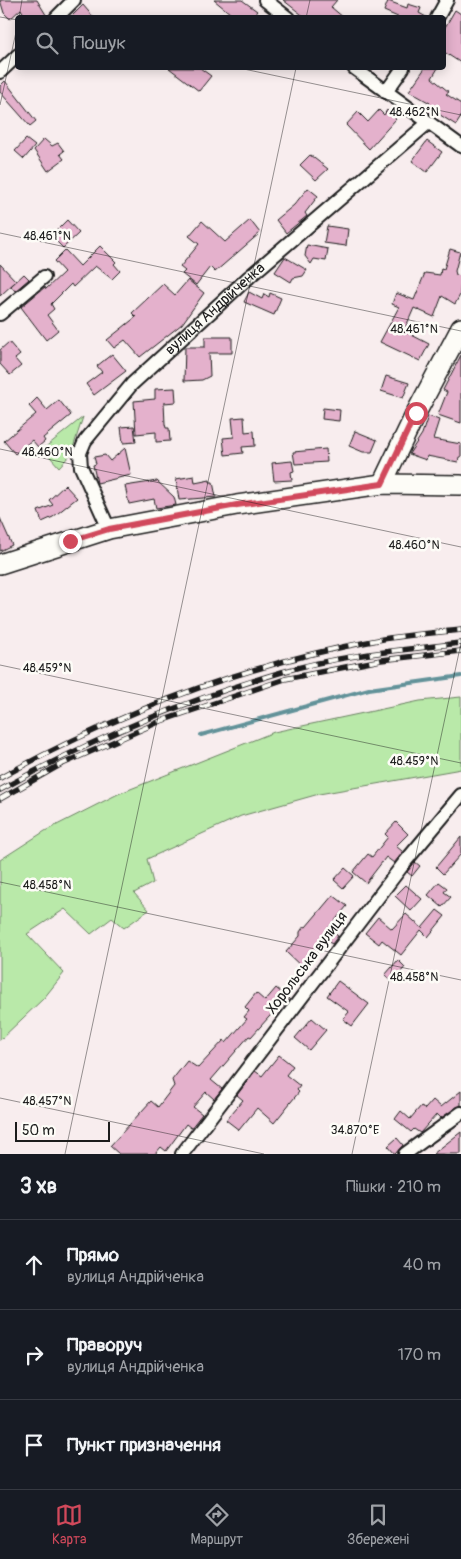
<!DOCTYPE html>
<html lang="uk">
<meta charset="utf-8">
<style>
body{margin:0;font-family:Pangolin,sans-serif;background:#242831;color:#f1f3f6}
.scale{position:absolute;left:15px;bottom:12px;width:95px;box-sizing:border-box;padding-left:5px;border:2px solid #1c1c1c;border-top:0;font-size:14px;line-height:18px;white-space:nowrap;color:#1c1c1c;-webkit-text-stroke:4px #fdfcf7;paint-order:stroke}
.stop{position:absolute;width:15px;height:15px;margin:-11px;border:4px solid #d1495b;border-radius:50%;background:#fff}
.stop.end{background:#d1495b;border-color:#fff;box-shadow:0 1px 5px #0008}
.list{margin:0;padding:0;list-style:none}
h2{display:flex;justify-content:space-between;align-items:center;height:65px;margin:0;padding:0 20px;font-size:21px}
h2 small{font-size:16px;font-weight:400;color:#9ea1a6}
.list li{display:grid;grid-template-columns:32px 1fr auto;gap:15px;align-items:center;box-sizing:border-box;height:90px;padding:0 20px;border-top:1px solid #363941}
.list b{display:block;font-size:19px;white-space:nowrap}
.list p{margin:0;font-size:16px;white-space:nowrap;color:#9ea1a6}
.list em{font-size:16px;font-style:normal;color:#9ea1a6}
.icon{flex:none;width:28px;height:28px;fill:none;stroke:currentColor;stroke-width:2;stroke-linecap:round;stroke-linejoin:round}
.map{position:relative;flex:none;width:461px;height:1154px;overflow:hidden}
.search{position:absolute;background:#171b24;box-shadow:0 2px 12px #0003;left:15px;right:15px;top:15px;height:55px;display:flex;align-items:center;gap:12px;box-sizing:border-box;padding:0 18px;border-radius:5px;color:#9ea1a6;font-size:19px}
.sheet{height:335px;background:#171b24}
nav{display:flex;justify-content:space-around;align-items:center;box-sizing:border-box;height:70px;border-top:1px solid #363941;background:#171b24;font-size:14px;color:#9ea1a6}
nav a{display:grid;justify-items:center;gap:2px}
nav .on{color:#d1495b}
.map>svg:first-child{display:block}
</style>
<div class="map">
<svg width="461" height="1154" viewBox="0 0 461 1154">
<rect width="100%" height="100%" fill="#f8edee"/>
<filter id="ink" filterUnits="userSpaceOnUse"><feTurbulence type="fractalNoise" baseFrequency=".02" numOctaves="2"/><feDisplacementMap in="SourceGraphic" scale="10" xChannelSelector="R" yChannelSelector="G"/><feConvolveMatrix kernelMatrix="1 2 1 2 8 2 1 2 1" color-interpolation-filters="sRGB"/></filter>
<g filter="url(#ink)">
<g fill="#b9e9a9" stroke="#6a8262">
<path d="M83,417L71,454L59,467L43,449Z"/>
<path d="M461,697V769L319,794L241,816L147,859L153,883L134,893L149,910L124,928L112,918L91,934L65,909L27,934L64,973L44,998L0,1040V860L45,831L118,794L274,732L420,701Z"/>
</g>
<g fill="none" stroke-linecap="round" stroke-linejoin="round">
<path stroke="#629299" stroke-width="4" d="M201,735L369,689L461,676"/>
</g>
<g fill="#e4b1cc" stroke="#1c1c1c">
<path d="M0,0H37L48,18H26L21,9L10,19L4,13Z"/>
<path d="M214,0H242L257,11L252,18H236Z"/>
<path d="M283,0H337L331,7L344,18H306Z"/>
<path d="M388,1L407,8L408,4L421,8L419,13L428,18H400L384,11Z"/>
<path d="M83,5L94,18H70Z"/>
<path d="M455,10L461,14V63L444,52V29Z"/>
<path d="M169,68H200L211,76L199,91Z"/>
<path d="M425,68H438L432,78L449,92L446,94L461,104V117L456,125L437,113L434,116L425,109L430,103L409,91Z"/>
<path d="M5,81L36,121L30,126L0,92V86Z"/>
<path d="M379,110L384,115L387,110L396,119L369,149L346,125L358,112L368,122Z"/>
<path d="M26,139L35,146L24,159L15,151Z"/>
<path d="M44,139L52,146L58,143L64,151L60,154L64,159L48,171L34,150Z"/>
<path d="M427,141L442,152L427,172L412,161Z"/>
<path d="M310,155L328,169L316,180L300,165Z"/>
<path d="M308,188L318,196L305,213L307,216L286,233L276,220L294,205Z"/>
<path d="M67,220L79,233L63,248L51,236Z"/>
<path d="M250,220L260,233L215,272L210,267L196,285L182,274L185,271L180,267L199,244L189,236L202,221L225,242Z"/>
<path d="M327,226L348,229L346,246L324,243Z"/>
<path d="M307,245L328,249L326,261L314,259L311,264L305,256Z"/>
<path d="M100,246L116,262L114,264L120,271L112,279L95,266L73,287L71,284L51,304L54,309L47,315L58,330L46,340L21,307L45,287L46,289L64,272L54,261L65,250L80,266Z"/>
<path d="M450,249L460,252L455,271L456,275L461,276L460,295L455,304L442,296L434,317L414,308L404,331L429,344L420,361L380,342L399,307L392,304L396,293L414,300L425,273L440,275L441,268L444,269Z"/>
<path d="M285,257L307,270L303,276L293,278L291,282L275,272Z"/>
<path d="M0,264L16,281L0,296Z"/>
<path d="M24,274L29,279L15,291L11,286Z"/>
<path d="M188,280L204,293L182,324L140,357L125,340L114,348L107,340L136,317L132,313L163,284L175,295Z"/>
<path d="M249,292L262,299L264,294L269,297L270,293L281,298L274,315L244,302Z"/>
<path d="M205,337H232V353H209L210,376L202,380L184,381L185,347H205Z"/>
<path d="M9,342L20,355L15,359L21,366L10,375L0,364V350Z"/>
<path d="M112,354L126,371L94,395L86,384L102,372L97,366Z"/>
<path d="M461,355V423L438,415L447,392L443,390Z"/>
<path d="M386,376L409,383L403,398L381,391Z"/>
<path d="M175,388L176,402L164,403L165,424L166,428H169L170,441L156,442V432L136,434L134,401L155,399V389Z"/>
<path d="M37,398L47,410L59,400L71,415L43,438L45,441L38,447L32,440L15,454L4,441L36,414L29,406Z"/>
<path d="M323,408L340,410L339,421L322,419Z"/>
<path d="M428,416L439,420L433,439L461,444V457H459L458,462L427,456L426,460L409,454L422,434Z"/>
<path d="M244,417L245,432L254,431L255,446L242,447L243,453L225,455L223,438L234,437L232,418Z"/>
<path d="M134,426L136,442L123,443L121,427Z"/>
<path d="M355,431L377,440L372,452H363L349,446Z"/>
<path d="M125,448L131,475L97,483L93,465L96,464L94,457L105,455L110,461Z"/>
<path d="M326,449L327,462L295,464L293,452Z"/>
<path d="M292,461L294,471L291,472L292,480L274,481L272,463Z"/>
<path d="M194,476L195,483L210,480V482H213L216,497L179,500L176,479Z"/>
<path d="M157,481L174,497L176,505L156,508L154,499L129,504L125,486Z"/>
<path d="M65,485L77,498L53,517L42,522L38,511L53,505L49,500Z"/>
<path d="M0,518L12,545L0,551Z"/>
<path d="M396,822L408,834L396,846L403,852L394,863L386,857L366,883L353,872L368,854L372,857L388,837L385,834Z"/>
<path d="M461,837V854L443,874L436,867Z"/>
<path d="M415,862L420,866L412,876L407,872Z"/>
<path d="M345,868L354,876L343,888L334,880Z"/>
<path d="M439,882L447,888L444,892L451,897L442,907L428,895Z"/>
<path d="M406,885L422,899L411,911L395,896Z"/>
<path d="M333,895L347,906L328,929L338,936L332,944L327,941L303,968L286,952L300,936V932L304,926L306,927Z"/>
<path d="M437,910L445,916L428,937L421,930L401,955L382,940L379,944L365,933L378,917L392,929L406,914L422,928Z"/>
<path d="M398,960L405,967L393,982L385,975Z"/>
<path d="M338,981L369,1004L352,1026L343,1019L349,1012L327,996Z"/>
<path d="M276,988L289,999L281,1009L278,1007L251,1037L249,1036L211,1080L222,1089L214,1099L206,1092L193,1107L202,1114L191,1128L186,1124L166,1151L161,1147L155,1154H119L110,1146L151,1101L158,1107L174,1086L172,1080L187,1061L198,1068L224,1040L226,1043L247,1019L244,1017L249,1011L245,1007L256,993L265,1001Z"/>
<path d="M312,1018L326,1030L309,1050L295,1038Z"/>
<path d="M279,1055L293,1066L286,1075L300,1086L297,1090L299,1092L274,1123L257,1108L239,1130L226,1120L243,1100L237,1095L255,1071L262,1076Z"/>
<path d="M461,1091V1105L441,1118L437,1114L420,1133L414,1129L411,1132L395,1119L401,1111L410,1119L421,1106L425,1109L433,1100L441,1107Z"/>
<path d="M461,1132V1154H433Z"/>
<path d="M397,1138L403,1145L395,1154L388,1146Z"/>
</g>
<g fill="none" stroke-linecap="round" stroke-linejoin="round">
<g stroke="#1c1c1c" stroke-width="16">
<g id="street">
<path d="M265,0L288,18"/>
<path d="M56,18L74,0"/>
<path d="M437,18L447,0"/>
<path d="M354,68L461,146"/>
<path d="M0,72L18,55"/>
<path d="M386,92L403,68"/>
<path d="M0,314L44,277"/>
<path id="s1" d="M109,529L81,467L80,453L85,441L132,384L249,277L428,123"/>
<path d="M182,1154L405,862L461,795"/>
<path d="M405,1154L461,1113"/>
</g>
</g>
<g stroke="#1c1c1c" stroke-width="22">
<g id="secondary">
<path d="M382,484L416,413L461,328"/>
<path d="M0,564L109,529L237,505L382,484L461,485"/>
</g>
</g>
<use href="#street" stroke="#fdfcf7" stroke-width="12"/>
<use href="#secondary" stroke="#fdfcf7" stroke-width="19"/>
<g stroke="#1c1c1c" stroke-width="5.5">
<g id="rail">
<path d="M0,778C118,713 245,664 378,640C405,635 434,633 461,630"/>
<path d="M0,790C89,740 184,701 282,672C340,655 402,650 461,643"/>
<path d="M0,799L60,765L161,721L285,679L381,660L461,651"/>
</g>
</g>
<use href="#rail" stroke="#fdfcf7" stroke-width="4" stroke-dasharray="11" stroke-linecap="butt"/>
</g>
</g>
<g fill="none" stroke-linecap="round" stroke-linejoin="round" filter="url(#ink)">
<path stroke="#d1495b" stroke-width="6" d="M70,541L109,529L237,505L382,484L416,413"/>
</g>
<path fill="none" stroke="#1c1c1c" stroke-width="1" stroke-opacity="0.45" d="M0,17L18,20M19,18L22,0M306,18L310,0M239,68L461,115M0,105L18,23M0,233L461,331M0,449L461,547M0,665L461,763M0,882L461,980M0,1098L264,1154M65,1154L296,68M352,1154L461,643"/>
<g text-anchor="middle" dominant-baseline="central" stroke-width="5" stroke-linejoin="round" paint-order="stroke">
<g font-size="15" fill="#1c1c1c" stroke="#fdfcf7">
<text stroke="none"><textPath href="#s1" startOffset="281">вулиця Андрійченка</textPath></text>
<text transform="translate(307 963) rotate(-53)">Хорольська вулиця</text>
</g>
</g>
<g font-size="12" text-anchor="middle" fill="#1c1c1c" stroke="#fdfcf7" stroke-width="5" stroke-linejoin="round" paint-order="stroke">
<text x="414" y="116">48.462°N</text>
<text x="47" y="240">48.461°N</text>
<text x="414" y="333">48.461°N</text>
<text x="47" y="456">48.460°N</text>
<text x="414" y="549">48.460°N</text>
<text x="47" y="672">48.459°N</text>
<text x="414" y="765">48.459°N</text>
<text x="47" y="889">48.458°N</text>
<text x="414" y="981">48.458°N</text>
<text x="47" y="1105">48.457°N</text>
<text x="355" y="1134">34.870°E</text>
</g>
</svg>
<div class="scale">50 m</div>
<div class="stop" style="left:416px;top:413px"></div>
<div class="stop end" style="left:70px;top:541px"></div>
<div class="search"><svg class="icon" aria-label="search" viewBox="0 0 24 24"><circle cx="10" cy="10" r="6"/><path d="M15 15l6 6"/></svg>Пошук</div>
</div>
<section class="sheet">
<h2>3 хв<small>Пішки · 210 m</small></h2>
<ul class="list">
<li><svg class="icon" aria-label="ahead" viewBox="0 0 24 24"><path d="M12 20V5M6 11l6-6 6 6"/></svg><div><b>Прямо</b><p>вулиця Андрійченка</p></div><em>40 m</em></li>
<li><svg class="icon" aria-label="right" viewBox="0 0 24 24"><path d="M7 20v-9h11M14 6l5 5-5 5"/></svg><div><b>Праворуч</b><p>вулиця Андрійченка</p></div><em>170 m</em></li>
<li><svg class="icon" aria-label="arrive" viewBox="0 0 24 24"><path d="M6 21V4h12l-3 4 3 4H6"/></svg><div><b>Пункт призначення</b></div></li>
</ul>
</section>
<nav>
<a class="on"><svg class="icon" aria-label="map" viewBox="0 0 24 24"><path d="M3 6l6-2 6 2 6-2v14l-6 2-6-2-6 2zM9 4v14M15 6v14"/></svg>Карта</a>
<a><svg class="icon" aria-label="directions" viewBox="0 0 24 24"><path d="M12 3l9 9-9 9-9-9zM9 14v-3h6M13 9l2 2-2 2"/></svg>Маршрут</a>
<a><svg class="icon" aria-label="saved" viewBox="0 0 24 24"><path d="M7 4h10v16l-5-4-5 4z"/></svg>Збережені</a>
</nav>
